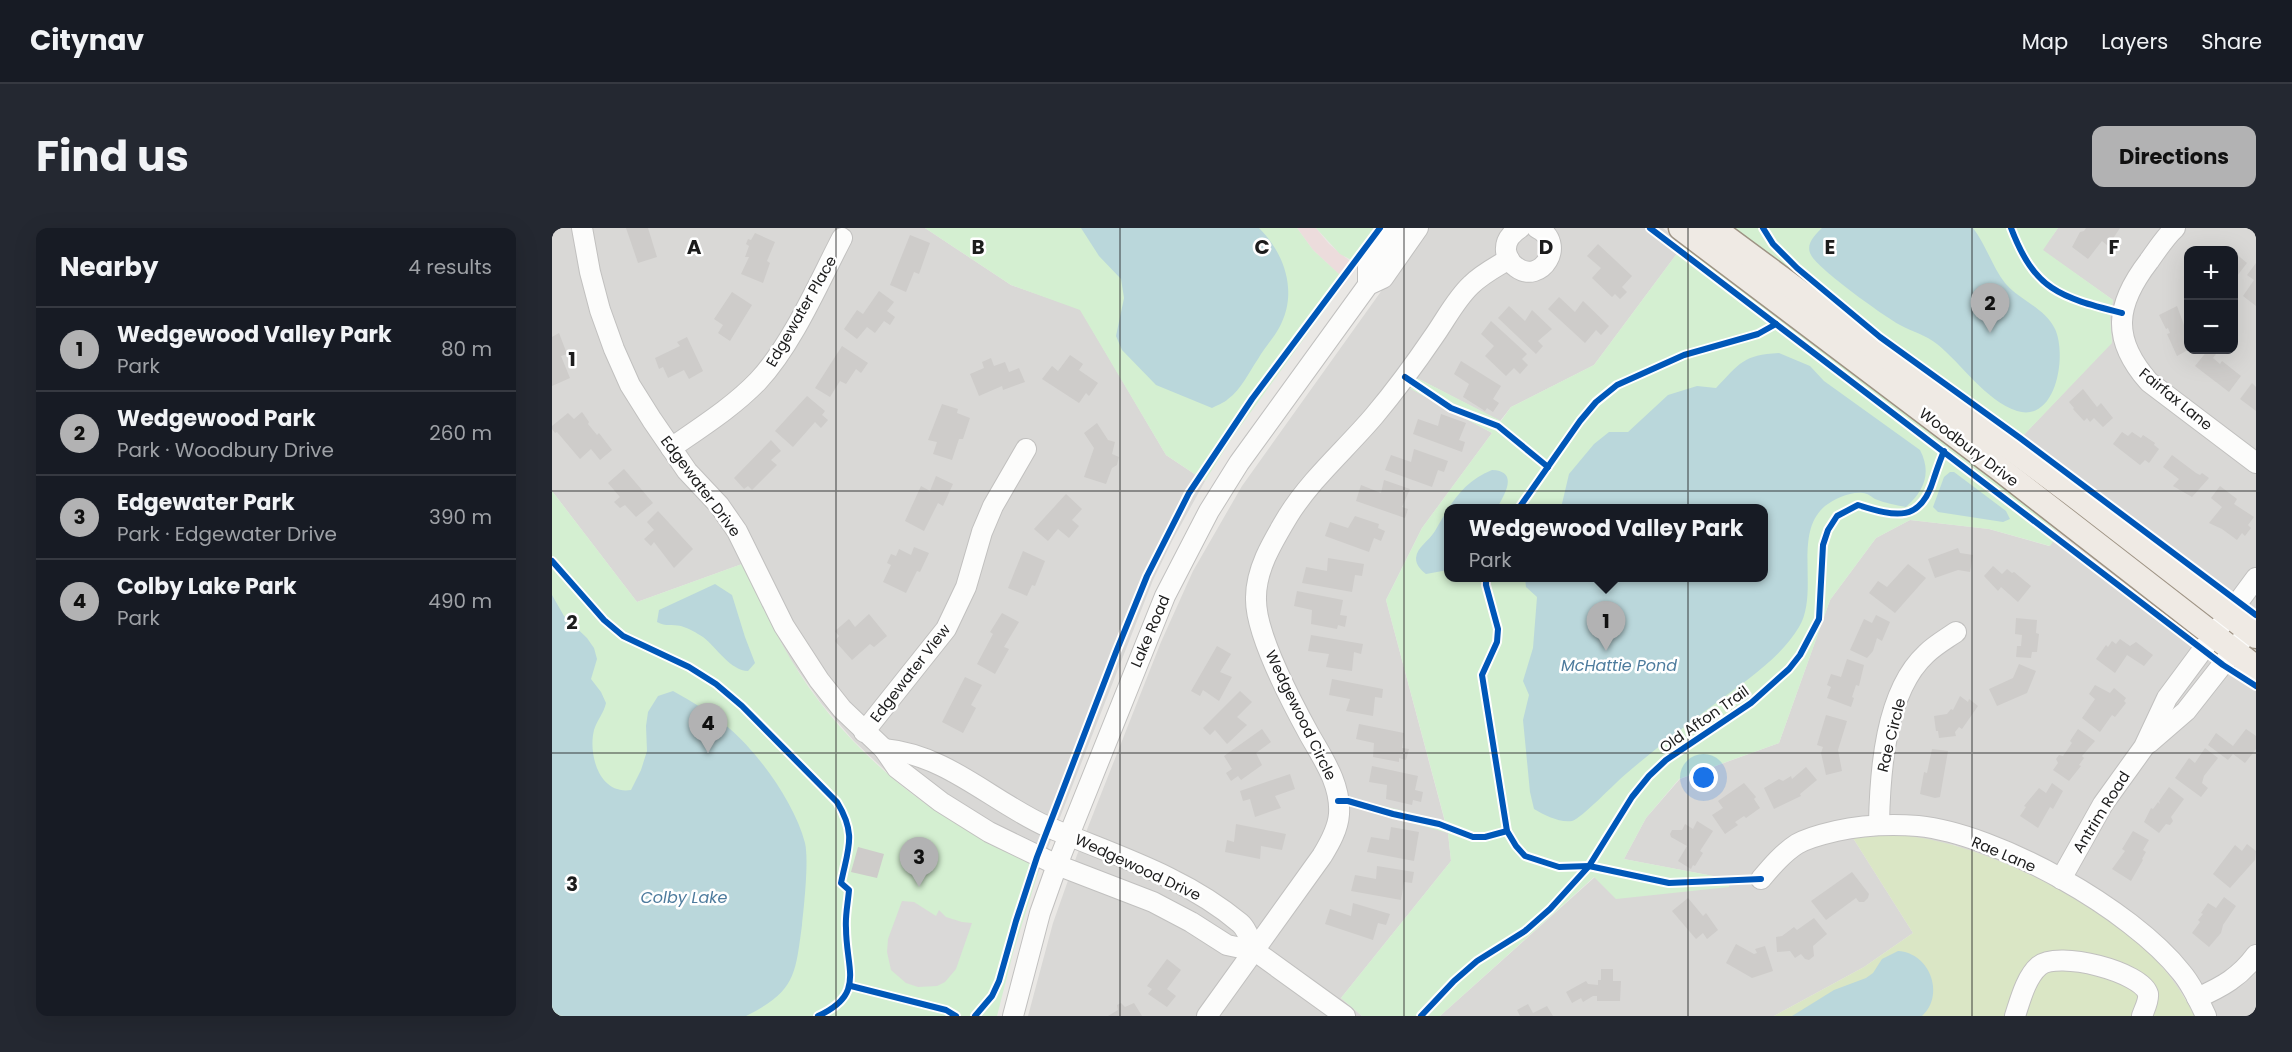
<!DOCTYPE html>
<meta charset="utf-8">
<style>
body{margin:0;font-family:Poppins,sans-serif;background:#242831;color:#f1f3f6}
.controls{position:absolute;right:18px;top:18px;display:grid;overflow:hidden;border-radius:12px;box-shadow:0 6px 24px #0002}
.controls button{width:54px;height:54px;display:grid;place-items:center;padding:0;border:0;border-bottom:2px solid #363941;background:#171b24;color:#f1f3f6;font:30px sans-serif}
.you{position:absolute;left:1152px;top:550px;width:21px;height:21px;margin:-15px;border:4px solid #fff;border-radius:50%;background:#1a73e8;box-shadow:0 0 0 9px #1a73e833}
.badge{display:grid;place-items:center;width:39px;height:39px;border-radius:50%;background:#b2b2b3;color:#111;font-size:20px;font-weight:700}
.pin{position:absolute;translate:-50% -50px;filter:drop-shadow(0 2px 3px #0008)}
.pin::after{content:'';position:absolute;top:32px;width:21px;height:18px;background:inherit;clip-path:polygon(0 0,100% 0,50% 100%)}
.popup{position:absolute;left:892px;top:276px;width:324px;height:78px;box-sizing:border-box;display:grid;place-content:center;border-radius:12px;background:#171b24;filter:drop-shadow(0 2px 4px #0005);font-size:20px;white-space:nowrap;color:#9ea1a6}
.popup b{font-size:22px;color:#f1f3f6}
.popup::after{content:'';position:absolute;left:50%;top:100%;margin-left:-12px;border:12px solid transparent;border-top-color:#171b24}
.list{margin:0;padding:0;list-style:none}
h2{display:flex;justify-content:space-between;align-items:center;height:78px;margin:0;padding:0 24px;font-size:26px}
h2 small{font-size:20px;font-weight:400;color:#9ea1a6}
.list li{display:grid;grid-template-columns:39px 1fr auto;gap:18px;align-items:center;box-sizing:border-box;height:84px;padding:0 24px;border-top:2px solid #363941}
.list b{display:block;font-size:22px;white-space:nowrap}
.list p{margin:0;font-size:20px;white-space:nowrap;color:#9ea1a6}
.list em{font-size:20px;font-style:normal;color:#9ea1a6}
.map{position:relative;flex:none;width:1704px;height:788px;overflow:hidden;border-radius:12px}
header{display:flex;align-items:center;gap:36px;box-sizing:border-box;height:84px;padding:0 30px;background:#171b24;border-bottom:2px solid #363941}
header strong{font-size:28px}
nav{display:flex;gap:33px;margin-inline-start:auto;font-size:21px}
.intro{display:flex;align-items:center;justify-content:space-between;box-sizing:border-box;height:144px;padding:0 36px}
h1{margin:0;font-size:42px}
.button{padding:15px 27px;border-radius:12px;background:#b2b2b3;color:#111;font-size:21px;font-weight:700}
main{display:flex;gap:36px;padding:0 36px}
aside{flex:1;background:#171b24;border-radius:12px;box-shadow:0 6px 24px #0002}
.map>svg:first-child{display:block}
</style>
<header>
<strong>Citynav</strong>
<nav><a>Map</a><a>Layers</a><a>Share</a></nav>
</header>
<div class="intro"><h1>Find us</h1><a class="button">Directions</a></div>
<main>
<aside>
<h2>Nearby<small>4 results</small></h2>
<ul class="list">
<li><span class="badge">1</span><div><b>Wedgewood Valley Park</b><p>Park</p></div><em>80 m</em></li>
<li><span class="badge">2</span><div><b>Wedgewood Park</b><p>Park · Woodbury Drive</p></div><em>260 m</em></li>
<li><span class="badge">3</span><div><b>Edgewater Park</b><p>Park · Edgewater Drive</p></div><em>390 m</em></li>
<li><span class="badge">4</span><div><b>Colby Lake Park</b><p>Park</p></div><em>490 m</em></li>
</ul>
</aside>
<div class="map">
<svg width="1704" height="788" viewBox="0 0 1704 788">
<rect width="100%" height="100%" fill="#eae8e5"/>
<g fill="#d9d8d6" fill-rule="evenodd">
<path d="M0,0H373L459,57L528,81L614,227L653,253L620,313L601,352L485,648L483,637L424,607L381,581L342,551L302,513L269,475L238,431L219,397L190,336L85,374L0,263Z"/>
<path d="M871,0H1111L1132,16L1042,137L959,179L948,193L863,149L856,159L940,205L870,300L834,372L893,594L794,569L896,605L899,633L789,770L810,788H476L501,695L525,627L609,414L641,343L690,258L850,34Z"/>
<path d="M1506,0H1704V391L1466,213L1560,114L1558,89L1561,72L1490,22ZM1636,22H1682V122H1636Z"/>
<path d="M1358,292L1437,301L1497,318L1507,305L1627,398L1704,453V788H1643L1633,770L1610,738L1584,714L1528,675L1477,647L1402,617L1315,608L1301,610L1361,705L1312,739L1222,788H888L1043,649L1177,651L1072,631L1094,590L1128,551L1227,515L1278,372L1324,310Z"/>
</g>
<path fill="#ecdcdc" d="M745,0H764L777,16L799,34H803L815,26L787,64L791,57L788,47L761,22Z"/>
<path fill="#dae6c5" d="M1342,607C1424,610 1541,672 1600,728C1618,746 1631,766 1643,788H1222L1312,739L1361,705L1301,610Z"/>
<g fill="#d4efd1" fill-rule="evenodd">
<path d="M373,0H745L761,22L788,47L791,57L680,210L653,253L614,227L528,82L459,57Z"/>
<path d="M764,0H833L811,31L803,34L788,26Z"/>
<path d="M1178,0H1506L1491,22L1561,72L1558,89L1560,115L1466,213Z"/>
<path d="M1132,16L1445,252L1507,305L1498,318L1437,301L1358,292L1324,310L1278,372L1227,515L1127,551L1094,590L1072,631L1177,651V659L1064,671L1042,649L888,788H810L789,770L899,633L896,605L795,577L794,569L893,593L834,372L870,300L940,205L855,159L863,149L949,193L959,179L1042,137ZM896,280H1212V350H896Z"/>
<path d="M0,263L85,374L190,336C205,367 220,400 238,430C278,498 338,556 406,597C431,611 457,624 483,637L486,645L461,725L445,788H0Z"/>
</g>
<path fill="#dad9d8" d="M350,673L362,674L384,688L387,682L394,689L410,694L420,695L404,741L393,754L385,758L366,759L354,755L339,742L335,724L336,711Z"/>
<g fill="#bad7db">
<path d="M529,0H707C734,27 746,66 727,100C721,111 712,120 706,131C697,144 689,162 676,171C672,175 665,177 660,180L604,157L570,122L564,108L572,70L569,51L547,28Z"/>
<path d="M1270,0H1421C1434,17 1441,40 1453,55C1467,72 1493,80 1503,101C1515,126 1505,195 1465,183C1434,173 1409,135 1385,116C1374,107 1361,104 1348,97C1332,88 1267,42 1259,27C1253,16 1263,7 1270,0Z"/>
<path d="M1227,125L1258,138L1272,153L1368,222C1380,245 1372,263 1354,279C1343,277 1333,275 1323,271C1320,269 1315,265 1311,265C1299,263 1282,271 1273,278C1240,306 1268,364 1247,399C1228,431 1193,453 1164,475C1133,498 1103,521 1075,545C1064,554 1029,591 1020,593C1008,595 992,587 982,581L978,564L971,492L977,467L971,453L981,420L985,369L974,359L973,350H1212V280H1009L1017,246L1042,216L1057,204H1076L1116,167L1145,158L1164,160C1188,135 1191,127 1227,125Z"/>
<path d="M940,242C967,243 953,266 945,280H896V342L874,346C868,341 864,337 864,330C865,319 877,313 883,303C898,277 910,254 940,242Z"/>
<path d="M1398,244H1402L1454,283L1458,291L1451,294L1386,284L1381,279L1392,249Z"/>
<path d="M163,356L180,367L193,409L203,435L196,443C179,443 164,419 151,409C145,405 136,400 129,398C120,396 114,399 105,394L107,382Z"/>
<path d="M0,367L12,388L35,410L42,420L45,431L39,451L49,464L54,475C52,485 45,492 42,502C36,526 47,567 79,562L89,542L95,523L94,498L96,484L106,468L121,463C141,474 161,486 178,501C208,527 243,576 253,615C257,632 252,679 250,697C243,749 243,763 194,788H0Z"/>
<path d="M1346,723C1379,725 1393,768 1370,788H1240L1282,762L1314,750L1321,745L1330,731Z"/>
</g>
<g fill="#ceccca">
<path d="M74,0H96L105,29L86,35Z"/>
<path d="M1534,0H1568L1556,18L1550,13L1536,31L1520,19L1528,4L1532,3Z"/>
<path d="M203,5L223,14L215,33L218,35L211,55L189,46L197,29H193L197,18L194,16L196,11L199,12Z"/>
<path d="M358,7L378,15L367,46L362,44L354,64L338,57Z"/>
<path d="M1046,16L1080,48L1070,59L1075,64L1068,71L1063,66L1060,69L1040,50L1049,40L1035,28Z"/>
<path d="M1682,24L1695,35L1685,48L1682,45Z"/>
<path d="M1704,35V78L1691,68L1702,52L1695,47Z"/>
<path d="M327,63L342,74L335,83L343,89L338,97L332,93L323,105L315,99L305,111L292,101L305,82L311,86Z"/>
<path d="M180,64L200,77L178,113L166,105L171,97L162,91Z"/>
<path d="M1007,69L1023,84L1031,73L1057,98L1049,107L1044,102L1033,115L996,81Z"/>
<path d="M957,78L973,93L980,82L1000,101L986,113L991,118L984,126L946,90Z"/>
<path d="M1625,78L1636,108V122L1625,128L1615,106L1618,105L1616,100L1614,101L1607,87Z"/>
<path d="M939,93L975,126L970,131L976,137L968,146L962,140L954,148L933,128L942,118L929,106Z"/>
<path d="M7,105L15,126L9,128L18,150L0,158V109Z"/>
<path d="M135,109L151,143L137,151L132,142L116,150L111,139L107,141L103,130L128,118L125,114Z"/>
<path d="M290,118L316,135L309,145L304,141L294,156L288,153L278,169L263,160Z"/>
<path d="M1656,122L1666,123L1661,130L1668,136L1670,133L1689,148L1677,164L1643,138Z"/>
<path d="M518,127L531,136L527,142L546,155L537,168L534,165L527,175L490,151L500,138L506,143Z"/>
<path d="M439,130L442,138L453,134L457,144L467,140L473,154L451,162L450,158L427,168L418,146L432,140L430,134Z"/>
<path d="M909,133L949,158L941,171L947,175L941,184L935,180L933,183L911,169L917,156L902,146Z"/>
<path d="M1700,155L1704,159V183L1688,171Z"/>
<path d="M1531,161L1545,179L1549,175L1561,190L1551,199L1542,190L1538,194L1535,190L1532,193L1521,181L1522,180L1517,174Z"/>
<path d="M255,168L273,183L270,187L276,192L269,200L263,194L241,219L223,203Z"/>
<path d="M390,176L406,181L405,185L418,190L411,211H407L400,232L381,226L385,214L376,212Z"/>
<path d="M30,184L37,194L36,196L45,207L47,205L60,222L48,232L39,221L28,231L5,204L3,205L0,201V198L16,185L22,191Z"/>
<path d="M889,186L914,195L907,212L913,214L910,224L861,206L866,191L886,198Z"/>
<path d="M545,195L556,212L563,214L560,226L567,229L565,237L560,240L554,256L532,249L542,220L532,205Z"/>
<path d="M1570,204L1576,208L1580,204L1589,210L1591,207L1603,215L1602,217L1607,221L1597,235L1593,232L1588,237L1561,216Z"/>
<path d="M219,212L229,223L219,232L225,237L200,262L196,258L192,261L182,250Z"/>
<path d="M862,221L896,233L892,244L886,242L880,259L833,242L839,227L859,234Z"/>
<path d="M1620,227L1644,245L1648,247L1650,245L1657,250L1640,269L1621,258L1627,251L1611,239Z"/>
<path d="M72,241L101,275L84,289L73,277L68,280L62,274L68,269L56,255Z"/>
<path d="M384,248L401,256L391,278L386,275L372,303L353,293L369,258L378,263Z"/>
<path d="M832,252L858,261L850,279L856,281L853,290L804,273L809,257L829,265Z"/>
<path d="M1668,258L1685,271L1682,276L1702,289L1696,297L1699,300L1693,308L1690,305L1685,312L1670,301L1657,295L1670,279L1659,270Z"/>
<path d="M514,266L530,281L520,292L527,298L517,310L506,301L496,313L482,301Z"/>
<path d="M106,283L141,321L122,340L102,314L99,318L92,311L102,302L95,294Z"/>
<path d="M803,288L827,296L826,300L833,303L829,313L822,310L817,324L773,308L778,294L796,300Z"/>
<path d="M362,319L377,325L368,344L365,343L354,365L331,354L339,337L335,335L339,326L344,328L347,321L359,327Z"/>
<path d="M1406,320L1408,325L1421,327L1418,344L1406,342L1383,350L1376,331Z"/>
<path d="M471,323L493,333L483,358L480,357L475,368L456,360Z"/>
<path d="M776,330L812,336L810,348L803,347L800,364L750,355L754,339L775,343Z"/>
<path d="M1356,336L1374,350L1343,385L1317,365L1326,353L1335,359Z"/>
<path d="M1441,338L1450,346L1455,341L1460,345L1462,344L1479,358L1466,374L1449,359L1446,363L1432,348Z"/>
<path d="M745,363L791,372L788,387L795,388L793,399L786,397L785,401L759,396L760,382L742,378Z"/>
<path d="M450,385L467,394L452,419L457,421L443,446L425,436L441,406L438,404Z"/>
<path d="M317,386L335,408L322,419L318,416L300,432L283,413L287,408L283,403L297,391L303,399Z"/>
<path d="M1324,387L1338,394L1330,413L1325,410L1321,423L1315,430L1298,422L1312,391L1320,395Z"/>
<path d="M1464,390L1485,392L1484,405L1487,406L1485,424H1480L1479,430L1464,429L1465,418H1469L1470,407L1463,406Z"/>
<path d="M759,407L811,416L809,426L802,424L800,443L774,439L777,426L756,423Z"/>
<path d="M1568,411L1578,418L1584,414L1601,427L1592,438L1575,427L1563,445L1544,431L1554,417L1556,419L1560,413L1564,416Z"/>
<path d="M665,418L679,426L668,444L680,449L667,473L651,462L648,468L639,463Z"/>
<path d="M1295,431L1312,437L1307,458L1304,457L1300,469L1302,470L1299,479L1275,470L1279,459L1275,457L1279,446L1289,449Z"/>
<path d="M1467,436L1484,443L1475,465L1445,478L1437,461L1461,450Z"/>
<path d="M413,449L430,457L419,477L424,480L411,505L390,494Z"/>
<path d="M780,451L831,461L830,470L823,469L821,488L794,483L798,471L777,467Z"/>
<path d="M1543,457L1558,465L1562,460L1574,470L1572,473L1574,475L1563,489L1560,487L1548,504L1530,490L1543,471L1537,466Z"/>
<path d="M688,463L700,474L685,489L695,497L675,516L663,502L658,507L651,500Z"/>
<path d="M1408,468L1416,474L1417,471L1426,478L1410,501L1407,499L1403,504L1404,508L1387,510L1386,503H1384L1382,488L1395,486L1399,481L1401,482Z"/>
<path d="M1274,487L1295,493L1286,522L1290,543L1274,547L1269,525L1271,519L1265,517Z"/>
<path d="M807,496L852,505L850,520L857,521L854,532L847,530V534L821,529L822,515L804,511Z"/>
<path d="M710,501L719,514L704,525L710,537L689,552L686,548L679,553L674,545L680,541L672,528Z"/>
<path d="M1526,501L1543,513L1530,528L1532,530L1527,537L1529,538L1517,553L1501,542L1506,535L1504,531L1507,527L1511,528L1520,515L1518,513Z"/>
<path d="M1694,501L1704,508V521L1693,535L1681,526L1676,532L1656,517L1664,505L1681,518Z"/>
<path d="M1653,520L1666,530L1652,548L1650,555L1656,560L1649,569L1623,550L1637,530L1643,535Z"/>
<path d="M1380,521L1396,523L1388,569L1383,570L1368,566L1372,544L1375,545Z"/>
<path d="M820,538L866,548L863,562L871,564L869,574L861,572L860,577L834,571L835,557L817,554Z"/>
<path d="M1254,539L1265,552L1248,566L1249,568L1222,581L1212,560L1227,551L1231,553L1239,548L1240,551Z"/>
<path d="M738,546L743,561L723,568L729,580L703,589L698,571L691,573L688,563Z"/>
<path d="M1192,555L1204,569L1202,571L1208,580L1194,590L1192,588L1183,594L1186,597L1173,606L1160,587L1171,580L1166,573Z"/>
<path d="M1500,555L1511,563L1501,581L1498,579L1486,600L1468,588L1474,579L1472,578L1487,560L1494,565Z"/>
<path d="M1617,559L1632,571L1619,589L1621,593L1618,597L1614,596L1607,605L1592,594L1599,580L1601,581L1606,574L1608,576L1607,573Z"/>
<path d="M1145,593L1161,603L1148,623L1151,625L1143,638L1141,637L1139,641L1126,633L1135,618L1119,609L1118,606L1120,602H1130L1133,596L1141,601Z"/>
<path d="M684,596L734,606L730,622L709,618L708,631L673,624L675,612L682,614Z"/>
<path d="M839,599L867,604L862,633L815,624L819,609L837,612Z"/>
<path d="M1581,603L1597,612L1591,622L1594,624L1590,631L1591,632L1579,653L1560,641L1573,623L1570,621Z"/>
<path d="M1695,616L1704,623L1703,632L1678,660L1661,646L1683,617L1690,623Z"/>
<path d="M306,619L332,626L325,650L299,644Z"/>
<path d="M825,638L862,644L860,655L852,654L849,672L799,663L803,647L824,651Z"/>
<path d="M1300,644L1317,666L1316,670L1312,674H1307L1304,670L1274,692L1259,673Z"/>
<path d="M1672,669L1684,678L1671,697L1669,705L1657,719L1640,705L1648,694L1646,692L1651,686L1649,685L1656,675L1664,680Z"/>
<path d="M1136,670L1151,688L1154,685L1166,702L1155,711L1151,705L1144,711L1120,683Z"/>
<path d="M801,675L838,686L834,697L826,695L821,712L773,696L778,681L799,688Z"/>
<path d="M1262,690L1275,706L1261,718L1262,728L1257,732L1253,731L1249,726L1243,730L1238,723L1225,724L1224,709L1230,708L1242,699L1245,702Z"/>
<path d="M1184,716L1202,726L1205,725L1203,721L1213,718L1221,743L1200,750L1174,735Z"/>
<path d="M615,731L629,742L615,761L624,768L615,779L596,766L600,761L595,758Z"/>
<path d="M1049,741H1061V753H1069L1068,773H1045V768H1041L1031,774L1029,770L1020,775L1014,764L1034,753L1036,756L1046,757V752H1049Z"/>
<path d="M569,775L573,779L582,775L590,788H556L566,782L565,777Z"/>
<path d="M976,776L981,785L995,778L1001,788H968L965,782Z"/>
</g>
<g fill="none" stroke-linecap="round" stroke-linejoin="round">
<g stroke="#c1c0bf" stroke-width="22">
<g id="minor">
<path d="M30,0L38,44L48,82L62,121L78,157L100,192L135,243L167,277L185,303L232,398L267,452L290,481L332,521L345,540L389,574L437,604L505,637L601,674L639,694L675,717L703,723L793,788"/>
<path d="M968,0C960,5 953,12 954,23C955,29 958,35 964,39C989,58 1016,15 985,0"/>
<path d="M1623,0C1613,9 1605,22 1597,33C1563,77 1559,111 1597,154L1704,235"/>
<path d="M816,57V39L844,0"/>
<path d="M119,220C149,199 181,179 206,153C240,117 267,54 290,10"/>
<path d="M312,504L394,401L414,359L430,304L441,278L474,221"/>
<path d="M1597,515L1634,483L1704,394"/>
<path d="M332,521C396,527 440,574 496,599C562,627 632,648 688,695C695,701 699,714 703,723"/>
<path d="M1327,596C1328,544 1333,464 1374,426C1383,417 1394,411 1404,404"/>
<path d="M1209,651C1220,638 1231,625 1245,616C1257,609 1271,606 1284,603C1311,597 1338,596 1366,598C1446,606 1579,681 1629,744C1640,757 1647,773 1654,788"/>
<path d="M1509,651L1551,576L1592,519L1615,470L1704,350"/>
<path d="M1645,770C1670,759 1688,749 1704,727"/>
<path d="M461,788L488,685L505,637L613,368L657,283L687,235L816,57L831,50L866,0"/>
<path d="M655,788L770,628C778,615 786,601 787,586C789,556 771,531 757,506C740,475 704,407 704,372C703,342 721,313 736,288C759,251 794,221 822,188C843,163 863,136 882,108C894,91 904,71 919,57C930,46 944,39 957,31"/>
<path d="M1463,788C1468,773 1474,749 1487,738C1506,722 1590,744 1596,766C1597,773 1592,782 1590,788"/>
</g>
</g>
<g stroke="#9e9384" stroke-width="27">
<g id="major">
<path d="M1129,0L1448,241L1704,440"/>
<path d="M1161,0L1518,264L1704,408"/>
</g>
</g>
<use href="#minor" stroke="#fcfcfb" stroke-width="20"/>
<use href="#major" stroke="#efeae4" stroke-width="24"/>
<g stroke="#fff" stroke-width="10">
<g id="cycleway">
<path d="M1098,0L1671,437L1704,458"/>
<path d="M1211,0L1221,16L1245,40L1328,109L1468,210L1704,387"/>
<path d="M1459,0C1483,63 1508,69 1570,85"/>
<path d="M853,149L899,180L946,198L996,239"/>
<path d="M967,280L1028,193L1044,174L1065,157L1132,127L1206,106L1224,96"/>
<path d="M0,333L52,392L71,408L137,439L164,456L190,478L285,574C305,607 296,620 289,655L297,662C296,675 293,688 294,700C294,742 314,766 266,788"/>
<path d="M934,350V357L946,401L945,414L930,447L955,603L964,618L973,628L1007,639L1037,638L1117,655L1209,651"/>
<path d="M786,573H796L841,586L887,596L921,609H933L955,603"/>
<path d="M299,758L394,782L404,788"/>
<path d="M423,788L440,768L447,753L464,693L485,629L564,424L595,348L637,265L700,171L828,0"/>
<path d="M869,788L902,753L925,733L973,703L998,681L1037,638L1080,569L1097,548L1114,532L1199,475L1237,441L1248,427L1267,391L1271,317L1276,302L1285,288L1306,277C1344,289 1369,295 1382,250C1385,241 1388,232 1392,223"/>
</g>
</g>
<use href="#cycleway" stroke="#0057b8" stroke-width="6"/>
</g>
<path fill="none" stroke="#1c1c1c" stroke-width="1.5" stroke-opacity="0.55" d="M284,0V788M568,0V788M852,0V788M1136,0V788M1420,0V788M0,263H1704M0,525H1704"/>
<g text-anchor="middle" dominant-baseline="central" stroke-width="5" stroke-linejoin="round" paint-order="stroke">
<g font-size="15" fill="#1c1c1c" stroke="#fff">
<text transform="translate(249 83) rotate(-60)">Edgewater Place</text>
<text transform="translate(1624 171) rotate(39)">Fairfax Lane</text>
<text transform="translate(1417 219) rotate(37)">Woodbury Drive</text>
<text transform="translate(149 258) rotate(53)">Edgewater Drive</text>
<text transform="translate(598 403) rotate(-67)">Lake Road</text>
<text transform="translate(358 445) rotate(-52)">Edgewater View</text>
<text transform="translate(749 487) rotate(64)">Wedgewood Circle</text>
<text transform="translate(1152 491) rotate(-35)">Old Afton Trail</text>
<text transform="translate(1339 507) rotate(-76)">Rae Circle</text>
<text transform="translate(1549 584) rotate(-58)">Antrim Road</text>
<text transform="translate(1452 626) rotate(23)">Rae Lane</text>
<text transform="translate(586 639) rotate(25)">Wedgewood Drive</text>
</g>
<g font-size="16" font-style="italic" fill="#4d7b9d" stroke="#fff">
<text x="1067" y="437">McHattie Pond</text>
<text x="132" y="669">Colby Lake</text>
</g>
</g>
<g font-size="20" text-anchor="middle" font-weight="bold" fill="#1c1c1c" stroke="#fff" stroke-width="5" stroke-linejoin="round" paint-order="stroke">
<text x="142" y="26">A</text>
<text x="426" y="26">B</text>
<text x="710" y="26">C</text>
<text x="994" y="26">D</text>
<text x="1278" y="26">E</text>
<text x="1562" y="26">F</text>
<text x="20" y="138">1</text>
<text x="20" y="401">2</text>
<text x="20" y="663">3</text>
</g>
</svg>
<div class="controls">
<button>+</button>
<button>−</button>
</div>
<div class="you"></div>
<div class="pin badge" style="left:1054px;top:423px">1</div>
<div class="popup"><b>Wedgewood Valley Park</b>Park</div>
<div class="pin badge" style="left:1438px;top:105px">2</div>
<div class="pin badge" style="left:367px;top:659px">3</div>
<div class="pin badge" style="left:156px;top:525px">4</div>
</div>
</main>
